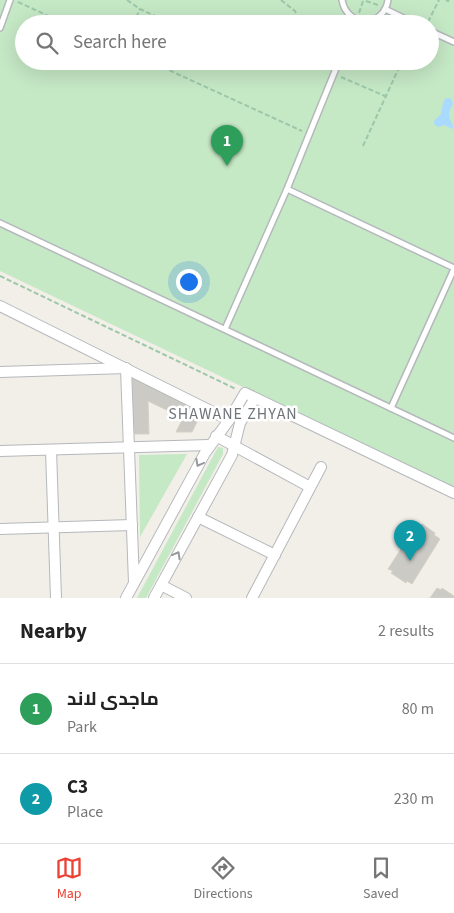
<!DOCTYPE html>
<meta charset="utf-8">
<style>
body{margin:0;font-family:"Source Sans 3",Cairo,sans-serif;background:#f2f2f2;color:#222}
.you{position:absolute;left:188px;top:281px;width:18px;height:18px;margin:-12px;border:4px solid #fff;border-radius:50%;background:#1a73e8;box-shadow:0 0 0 8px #1a73e833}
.badge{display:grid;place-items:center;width:32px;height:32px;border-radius:50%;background:#ea4335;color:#fff;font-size:16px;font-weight:700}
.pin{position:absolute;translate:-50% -41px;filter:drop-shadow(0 1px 2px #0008)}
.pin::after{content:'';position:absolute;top:26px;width:18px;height:15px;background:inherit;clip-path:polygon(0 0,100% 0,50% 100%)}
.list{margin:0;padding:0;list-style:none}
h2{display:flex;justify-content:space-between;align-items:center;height:65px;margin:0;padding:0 20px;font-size:21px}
h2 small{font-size:16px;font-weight:400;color:#767676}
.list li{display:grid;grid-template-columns:32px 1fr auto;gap:15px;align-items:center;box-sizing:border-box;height:90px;padding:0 20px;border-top:1px solid #e0e0e0}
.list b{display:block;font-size:19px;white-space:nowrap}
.list p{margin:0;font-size:16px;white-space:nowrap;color:#767676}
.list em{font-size:16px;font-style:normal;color:#767676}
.icon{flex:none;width:28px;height:28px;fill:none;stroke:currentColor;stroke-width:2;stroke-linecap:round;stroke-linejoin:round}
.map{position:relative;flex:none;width:454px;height:598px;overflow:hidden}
.search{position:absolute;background:#fff;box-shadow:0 5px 20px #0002;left:15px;right:15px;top:15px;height:55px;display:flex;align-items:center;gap:12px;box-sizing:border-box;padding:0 18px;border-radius:28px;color:#767676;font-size:19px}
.sheet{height:245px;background:#fff}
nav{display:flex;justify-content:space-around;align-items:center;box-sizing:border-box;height:70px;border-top:1px solid #e0e0e0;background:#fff;font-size:14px;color:#767676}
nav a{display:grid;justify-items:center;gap:2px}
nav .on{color:#ea4335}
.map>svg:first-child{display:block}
</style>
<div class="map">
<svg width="454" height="598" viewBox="0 0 454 598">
<rect width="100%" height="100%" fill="#f1efe8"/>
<g fill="#c5e8c5" fill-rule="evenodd">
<path d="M0,0H454V488L0,271ZM24,24H430V61H24Z"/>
<path d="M218,447L223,448V454L146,598H137Z"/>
<path d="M187,454L140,537L139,455Z"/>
</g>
<path fill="#aadaff" d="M446,98H450L453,103C452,107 449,110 449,114C449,121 454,123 453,129L444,125L438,127L434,124V121L441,114L443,103Z"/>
<g fill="#cccac5" stroke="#d6d1c6">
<path d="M132,377L202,412L192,432H176L183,418L148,401L149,434H134Z"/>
<path d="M417,524L421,526L422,524L435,533L434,535L440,539L412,584L407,581L406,583L391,573L393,571L388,569Z"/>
<path d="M437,588L441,590L442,588L454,596V598H430Z"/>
</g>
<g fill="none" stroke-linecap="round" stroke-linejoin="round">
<g stroke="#b5b8bc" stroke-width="8">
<g id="lane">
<path d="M342,0C347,28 384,28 388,0"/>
<path d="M385,9L416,24"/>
<path d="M0,28L10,0"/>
<path d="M430,31L454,42"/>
<path d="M287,189L339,61"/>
<path d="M0,223L454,438"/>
<path d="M225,329L287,189L454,268"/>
<path d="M391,408L454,269"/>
</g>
</g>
<g stroke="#b5b8bc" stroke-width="12">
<g id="street">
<path d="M0,306L229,420"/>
<path d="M0,372L126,368L134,583"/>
<path d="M216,436L310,487"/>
<path d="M51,450L56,598"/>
<path d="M0,451L209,445"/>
<path d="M198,517L275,555"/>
<path d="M0,529L132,525"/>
<path d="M161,585L186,598"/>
<path d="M126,598L205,453L229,420L245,393L454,493"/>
<path d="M154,598L232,455L240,423L255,398"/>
<path d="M252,598L321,467"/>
</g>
</g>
<g stroke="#9cc7a9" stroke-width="2" stroke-dasharray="5 2.5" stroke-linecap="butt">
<path d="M127,0L140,9L172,24"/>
<path d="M281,0L295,11L301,24"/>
<path d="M446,0L448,1L449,0"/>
<path d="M366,1L378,5"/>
<path d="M18,2L66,24"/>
<path d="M359,13L363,1"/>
<path d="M428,22L439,0"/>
<path d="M133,24L140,9"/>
<path d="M330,24L341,19"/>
<path d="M149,61L302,131"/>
<path d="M235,61C251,69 262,69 278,61"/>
<path d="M341,77L385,96"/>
<path d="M363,146L402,61"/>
<path d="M0,276L236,389"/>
</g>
<use href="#lane" stroke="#fff" stroke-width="5"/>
<use href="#street" stroke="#fff" stroke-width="10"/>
</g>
<defs><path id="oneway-chevron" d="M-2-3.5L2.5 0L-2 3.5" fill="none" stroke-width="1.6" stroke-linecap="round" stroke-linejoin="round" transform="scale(1.25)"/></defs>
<g stroke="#979a9d">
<use href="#oneway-chevron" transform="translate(199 463) rotate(118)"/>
<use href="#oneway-chevron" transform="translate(177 555) rotate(-61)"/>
</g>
<g text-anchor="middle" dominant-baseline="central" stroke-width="5" stroke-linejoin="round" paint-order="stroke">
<g font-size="16" letter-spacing="1" fill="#70757a" stroke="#fff">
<text x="233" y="414">SHAWANE ZHYAN</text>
</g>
</g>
</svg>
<div class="you"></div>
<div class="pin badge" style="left:227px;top:166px;background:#2e9e5b">1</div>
<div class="pin badge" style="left:410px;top:561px;background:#0f9aa8">2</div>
<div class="search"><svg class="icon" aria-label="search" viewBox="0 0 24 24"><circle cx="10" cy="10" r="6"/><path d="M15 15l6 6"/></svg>Search here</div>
</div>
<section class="sheet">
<h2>Nearby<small>2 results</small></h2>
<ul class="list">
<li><span class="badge" style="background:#2e9e5b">1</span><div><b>ماجدی لاند</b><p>Park</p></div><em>80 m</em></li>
<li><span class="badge" style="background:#0f9aa8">2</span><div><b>C3</b><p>Place</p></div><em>230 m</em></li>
</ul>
</section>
<nav>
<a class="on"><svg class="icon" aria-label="map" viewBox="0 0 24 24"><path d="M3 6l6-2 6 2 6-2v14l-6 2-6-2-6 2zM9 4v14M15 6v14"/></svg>Map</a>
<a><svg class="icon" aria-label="directions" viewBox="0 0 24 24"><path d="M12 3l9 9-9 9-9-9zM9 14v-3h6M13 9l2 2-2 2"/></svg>Directions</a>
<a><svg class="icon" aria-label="saved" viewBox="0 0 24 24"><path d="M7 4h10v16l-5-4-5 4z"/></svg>Saved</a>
</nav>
